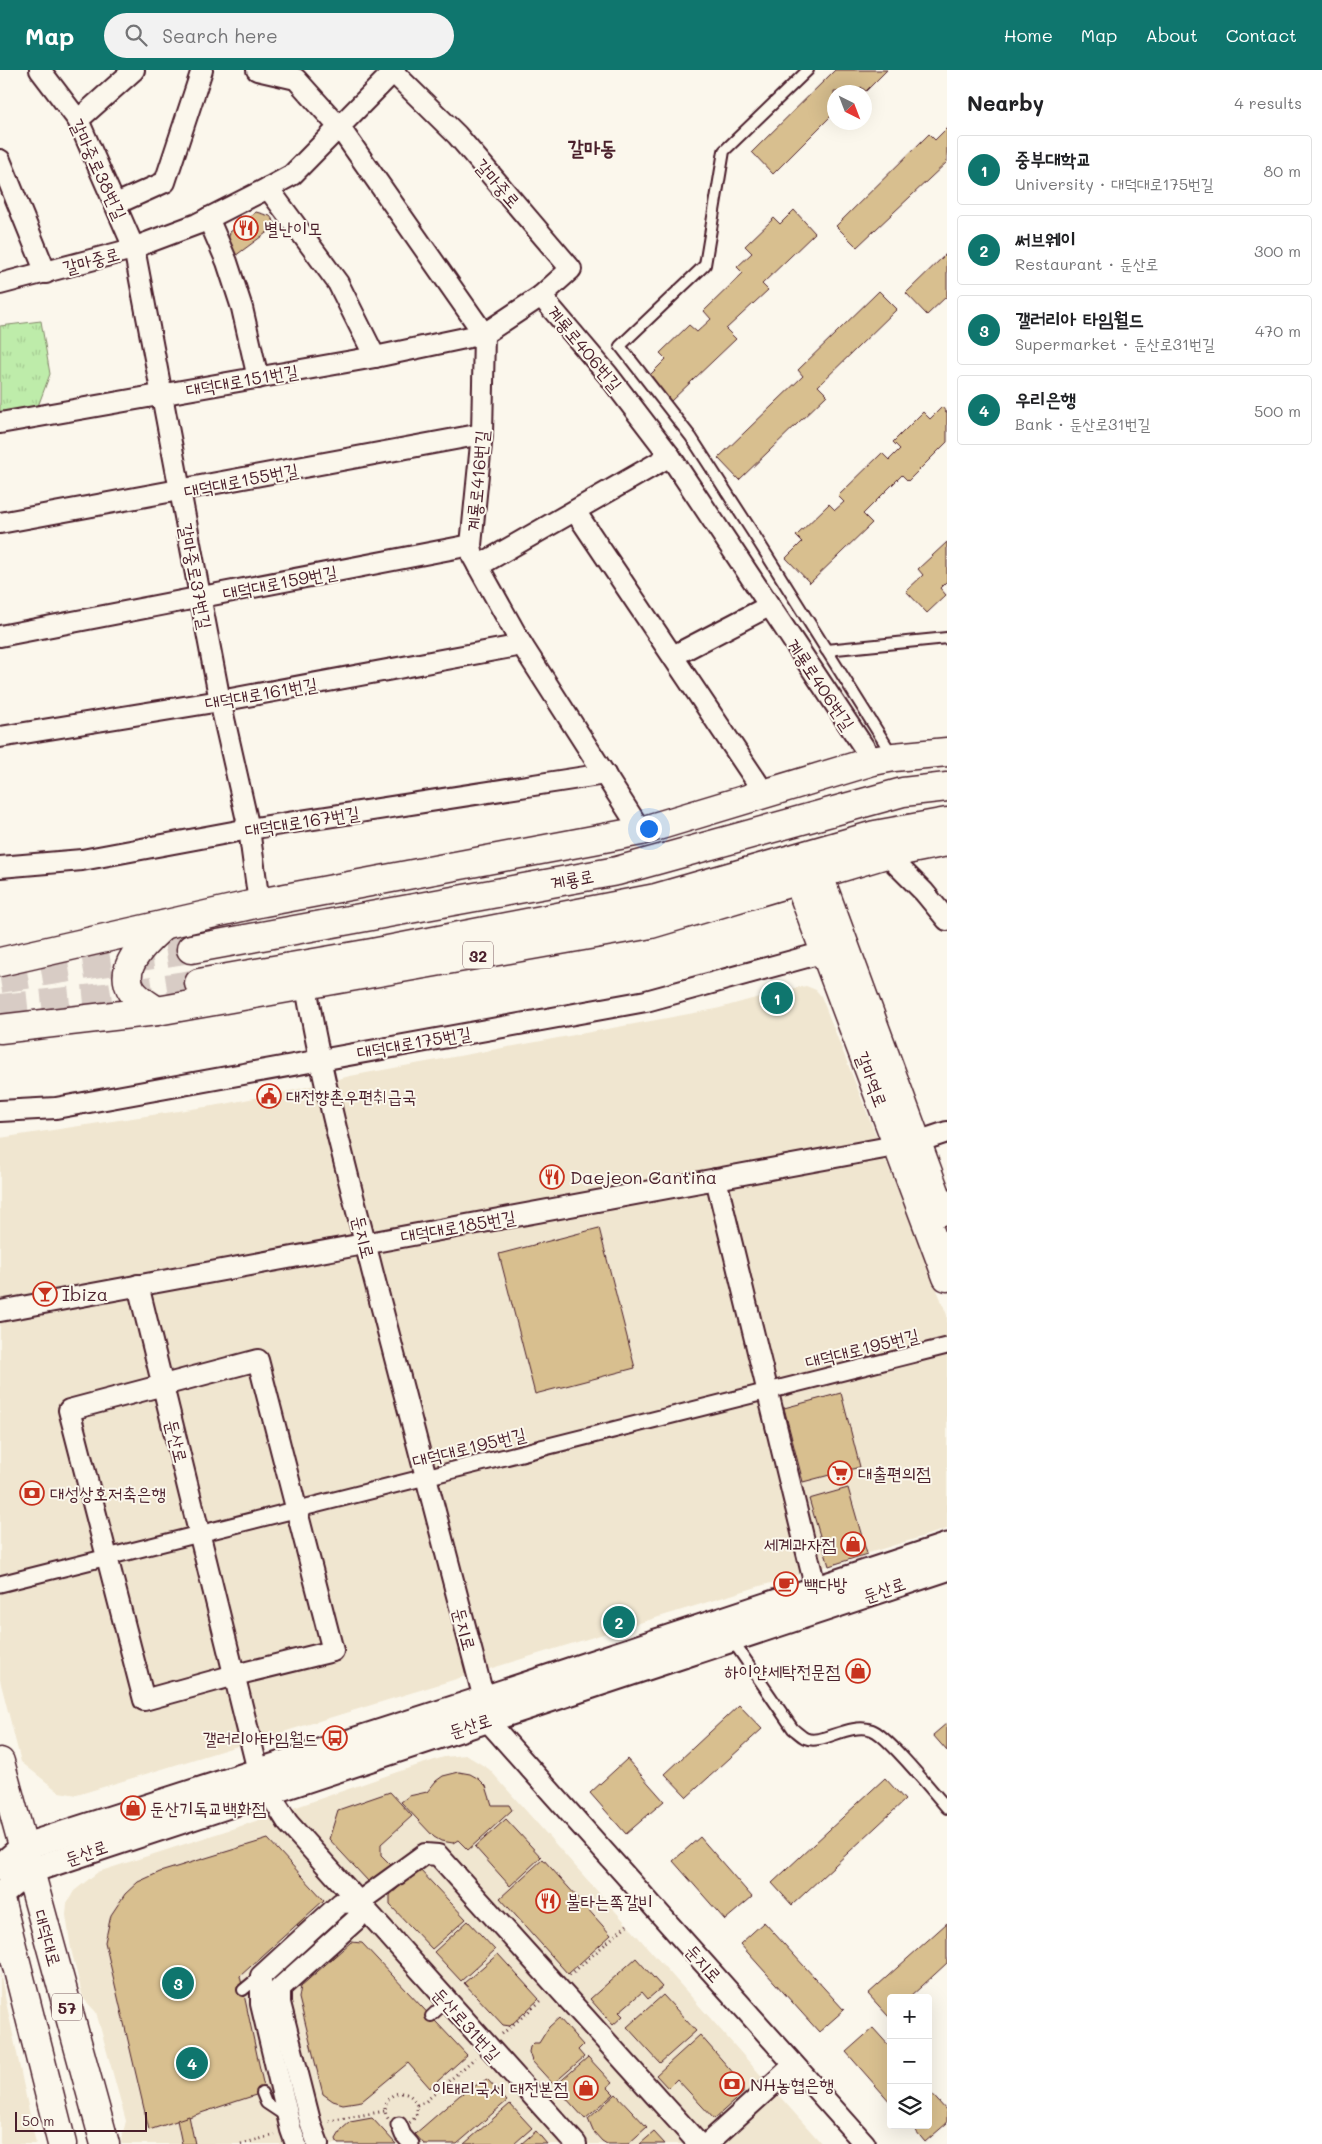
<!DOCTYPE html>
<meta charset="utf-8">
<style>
body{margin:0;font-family:Mali,"Poor Story",sans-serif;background:#f2f2f2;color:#202124}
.controls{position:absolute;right:15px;bottom:15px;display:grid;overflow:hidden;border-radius:5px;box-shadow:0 5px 20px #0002}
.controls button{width:45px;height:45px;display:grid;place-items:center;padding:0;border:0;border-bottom:1px solid #e0e0e0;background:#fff;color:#202124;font:25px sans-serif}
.compass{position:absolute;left:827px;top:15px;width:45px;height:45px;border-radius:50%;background:#fff;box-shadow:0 5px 20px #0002;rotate:138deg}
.scale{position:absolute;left:15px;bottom:12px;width:132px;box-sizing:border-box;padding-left:5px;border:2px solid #4a1f2b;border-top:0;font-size:14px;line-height:18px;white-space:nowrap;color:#4a1f2b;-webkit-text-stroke:4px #fbf7ec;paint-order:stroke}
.you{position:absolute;left:648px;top:758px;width:18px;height:18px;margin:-12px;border:4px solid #fff;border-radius:50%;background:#1a73e8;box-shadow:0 0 0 8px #1a73e833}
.badge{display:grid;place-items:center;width:32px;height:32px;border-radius:50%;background:#0f766e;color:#fff;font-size:16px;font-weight:700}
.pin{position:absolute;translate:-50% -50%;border:2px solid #fff;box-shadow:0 1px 5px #0006}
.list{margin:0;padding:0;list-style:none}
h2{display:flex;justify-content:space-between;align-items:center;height:65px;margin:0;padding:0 20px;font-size:21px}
h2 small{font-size:16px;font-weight:400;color:#757577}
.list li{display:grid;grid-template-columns:32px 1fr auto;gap:15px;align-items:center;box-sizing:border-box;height:70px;margin:0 10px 10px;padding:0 10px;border:1px solid #e0e0e0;border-radius:5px}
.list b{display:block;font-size:19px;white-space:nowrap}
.list p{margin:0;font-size:16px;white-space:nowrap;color:#757577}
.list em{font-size:16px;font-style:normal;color:#757577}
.icon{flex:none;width:28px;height:28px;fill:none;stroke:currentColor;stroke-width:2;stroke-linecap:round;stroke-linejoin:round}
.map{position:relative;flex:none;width:947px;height:2074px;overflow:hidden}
header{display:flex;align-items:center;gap:30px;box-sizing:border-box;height:70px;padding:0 25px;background:#0f766e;color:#fff}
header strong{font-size:24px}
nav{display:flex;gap:28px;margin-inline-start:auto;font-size:18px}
.search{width:350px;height:45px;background:#f2f2f2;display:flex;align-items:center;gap:12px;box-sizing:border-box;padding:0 18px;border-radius:28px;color:#757577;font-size:19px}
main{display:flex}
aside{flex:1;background:#fff}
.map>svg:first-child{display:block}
</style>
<header>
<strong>Map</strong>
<div class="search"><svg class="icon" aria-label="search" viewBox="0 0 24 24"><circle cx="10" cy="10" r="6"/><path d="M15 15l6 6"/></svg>Search here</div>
<nav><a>Home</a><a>Map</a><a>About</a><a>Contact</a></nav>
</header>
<main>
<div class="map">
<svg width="947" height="2074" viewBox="0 0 947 2074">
<defs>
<pattern id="park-tufts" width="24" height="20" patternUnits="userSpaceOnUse" patternTransform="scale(1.25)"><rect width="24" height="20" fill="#beecaa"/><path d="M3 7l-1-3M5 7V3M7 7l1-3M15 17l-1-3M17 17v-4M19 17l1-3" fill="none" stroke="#a5ca92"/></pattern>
</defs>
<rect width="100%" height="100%" fill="#fbf7ec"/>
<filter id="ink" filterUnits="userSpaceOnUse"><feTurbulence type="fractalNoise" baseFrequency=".02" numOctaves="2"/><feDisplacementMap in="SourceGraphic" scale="10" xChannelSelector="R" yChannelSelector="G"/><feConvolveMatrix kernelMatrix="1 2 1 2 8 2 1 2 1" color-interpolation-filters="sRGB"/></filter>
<g filter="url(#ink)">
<g fill="#f0e6d0">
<path d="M806,916L816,920L821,926L947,1245V1459L77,1725L59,1722L21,1692L0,1610V1068L225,1034L295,1020L350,1006L716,939L784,920Z"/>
<path d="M466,1685L489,1699L822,2074H122L121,2070L126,2051L96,1942L83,1928L71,1879L66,1845L67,1833L74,1821L98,1802L247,1754L403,1700L444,1687Z"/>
<path d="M0,1903L36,2074H0Z"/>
</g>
<path fill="url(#park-tufts)" stroke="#84866a" d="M41,251L50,304L34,347L0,350V256Z"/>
<g fill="#d8bf8f" stroke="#4a1f2b">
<path d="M835,0H887L866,21L861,17L856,22H834V43L773,104L752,82Z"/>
<path d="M947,58V92L857,177L836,156L929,64L935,70Z"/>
<path d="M794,140L815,163L762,214L768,220L726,259L736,269L671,331L648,307L666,289L660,283L689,255L697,262L711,249L704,241L743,203L737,197L752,183L745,176L774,148L780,154Z"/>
<path d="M256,142L270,146L277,155L235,186L227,175L230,162Z"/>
<path d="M947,183V226L927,245L906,223Z"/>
<path d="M879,221L897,239L818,316L827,325L739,410L718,388L803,306L798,300Z"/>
<path d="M942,337L947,343V372L908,411L902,405L863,444L872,453L810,513L786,488L802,472L796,466L829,434L835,440L844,432L838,426L882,383L889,390L900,379L893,372L923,342L930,349Z"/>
<path d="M947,472V511L940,518L946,525L927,543L906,521L923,505L918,499Z"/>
<path d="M599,1158L635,1298L535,1324L499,1184Z"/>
<path d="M841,1323L860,1397L803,1412L784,1338Z"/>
<path d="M848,1418L867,1484L829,1496L809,1429Z"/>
<path d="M739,1635L762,1659L687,1727L665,1704Z"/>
<path d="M947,1653V1681L933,1665Z"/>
<path d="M627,1689L664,1731L626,1764L590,1723Z"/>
<path d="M459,1702L470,1704L479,1709L486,1716L492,1735H509L512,1740L468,1780L458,1770L453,1773L441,1771L434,1767L401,1732L409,1726L427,1722L436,1711L443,1706Z"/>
<path d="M885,1708L905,1730L792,1835L772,1813Z"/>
<path d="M390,1722L412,1746L381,1774V1785L395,1799L380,1812L368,1811L329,1769L338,1740Z"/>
<path d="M506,1749L541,1787L510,1816L475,1777Z"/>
<path d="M700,1767L752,1827L725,1850L673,1791Z"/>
<path d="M268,1769L324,1830L240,1906L265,2022L149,2060L105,1872L111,1845L125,1824L138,1812L160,1802Z"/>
<path d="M543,1789L611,1865L568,1904L500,1828Z"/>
<path d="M419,1799L466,1849L432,1879L390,1835V1825Z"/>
<path d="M305,1848L337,1884L330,1890L297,1855Z"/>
<path d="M468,1851L495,1880L461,1911L434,1882Z"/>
<path d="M764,1852L844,1940L819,1962L740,1874Z"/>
<path d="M947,1853V1893L909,1928H891V1945L889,1947L868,1924Z"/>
<path d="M351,1872L362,1873L467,1985L430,2018L408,1993L362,2031L343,2034L333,2031L323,2024L299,1928L301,1916Z"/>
<path d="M498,1884L539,1929L510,1956L503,1955L464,1913Z"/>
<path d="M636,1888L662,1917L648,1929L642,1922L619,1942L623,1946L613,1955L590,1929Z"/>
<path d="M663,1925L696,1961L660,1993L627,1957Z"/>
<path d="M559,1948L583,1975L578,1980L584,1987L553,2014L532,1991L529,1982L530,1977L534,1973H539L549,1957Z"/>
<path d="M873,1958L891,1978V2033L846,1982Z"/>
<path d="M700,1965L743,2014V2023L714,2049L677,2009L668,2018L656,2005Z"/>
<path d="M588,1987L612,2013L607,2017L614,2024L585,2049L555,2016Z"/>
<path d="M487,2009L507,2031L457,2074H424L415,2064L460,2025Z"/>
<path d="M928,2020L947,2041V2053L925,2072L911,2055H928Z"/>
<path d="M616,2024L647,2057L628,2074H607L602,2071L593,2061L588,2049Z"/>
<path d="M510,2034L532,2058L514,2074H464Z"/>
<path d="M189,2046L195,2074H182L177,2050Z"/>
<path d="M372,2048L396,2074H338L336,2069L342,2059L350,2052Z"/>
<path d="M536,2061L547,2074H521Z"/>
<path d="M654,2062L665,2074H640Z"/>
</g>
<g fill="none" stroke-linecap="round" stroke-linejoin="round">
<g stroke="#d8ccc5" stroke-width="28" stroke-dasharray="28 14" stroke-linecap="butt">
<path d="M0,909L191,879"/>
<path d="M0,938L105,927L199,913"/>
</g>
<g stroke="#4a1f2b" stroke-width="14">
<g id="service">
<path d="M808,0L724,81L705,195L620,276L691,367L753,463L893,686"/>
<path d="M826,580L947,568"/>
<path d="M732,1570L793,1659C796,1661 801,1666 805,1668C822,1676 848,1652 872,1660C887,1665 934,1723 947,1738"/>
<path d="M243,1920L260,1906"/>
<path d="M431,1946L447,1931"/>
<path d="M262,2023L266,2033L287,2047"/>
</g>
</g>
<g stroke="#4a1f2b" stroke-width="19">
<g id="pedestrian">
<path d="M0,1514L947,1276"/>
<path d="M399,2055L403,2065L411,2074"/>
</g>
</g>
<g stroke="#4a1f2b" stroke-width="24">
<g id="minor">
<path d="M40,0L78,50L134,178L220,631L249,759L259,833"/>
<path d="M257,0L296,9L340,58L484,264L482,364L471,475L473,487L522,575L641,761"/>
<path d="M78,50L134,0"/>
<path d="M0,90L46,203"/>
<path d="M268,118L338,213L375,287"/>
<path d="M116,134L165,112L202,0"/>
<path d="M208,148L227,192L242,238L258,308"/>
<path d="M0,214L125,181L197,154L268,118L292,105L395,0"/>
<path d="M541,226L608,305L670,386L873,691"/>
<path d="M0,353L375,287L484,264L541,226L571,199L457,65L393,2"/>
<path d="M575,441L765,724"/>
<path d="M0,453L482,364"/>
<path d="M478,496L670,386"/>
<path d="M0,566L471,475"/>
<path d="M673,586L769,536"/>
<path d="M0,667L220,631L522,575"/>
<path d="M886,784L924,822L947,850"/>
<path d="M0,797L82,790L249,759L605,704"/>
<path d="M306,916C322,1011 348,1106 372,1200C408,1343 446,1486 484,1629L486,1649L865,2074"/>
<path d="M0,1041L56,1038L646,931L825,882"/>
<path d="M716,1109L816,1520"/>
<path d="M138,1215L258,1701"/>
<path d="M0,1241L917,1072L947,1062"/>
<path d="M258,1290L333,1581L235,1605L144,1630L69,1340Z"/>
<path d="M267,1720L288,1753L576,2074"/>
<path d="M359,1832L425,1784L438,1785L699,2074"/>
<path d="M296,2074L291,2060L261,1934V1906L341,1833L359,1832"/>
<path d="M318,2074L311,2055L280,1933V1918L358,1848L359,1832"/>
<path d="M707,2074L794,1995"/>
</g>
</g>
<g stroke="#4a1f2b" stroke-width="29">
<g id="tertiary">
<path d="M0,1797L23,1777L484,1629L947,1476"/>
<path d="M0,1824L29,1801C334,1698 642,1601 947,1498"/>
</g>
</g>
<g stroke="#4a1f2b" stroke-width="31">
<g id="secondary">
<path d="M818,803L942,1141"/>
<path d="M798,810L947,1207"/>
</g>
</g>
<g stroke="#4a1f2b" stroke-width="31">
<g id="primary">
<path d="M191,879L617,801L903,722L947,717"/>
<path d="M0,892L259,833L641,761L873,691L894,687L947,682"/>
<path d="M199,913L372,883L656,828L875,765L947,752"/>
<path d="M157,941C149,935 138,930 132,921C116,896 148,870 164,855"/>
<path d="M0,959L157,941L651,854L886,784L947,772"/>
<path d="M0,1692L105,2074"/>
<path d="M0,1829L62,2074"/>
</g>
</g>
<g stroke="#4a1f2b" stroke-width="3" stroke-dasharray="1 4" stroke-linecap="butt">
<path d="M570,1905L627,1855"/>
<path d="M502,1964L543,1929"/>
<circle cx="401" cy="2039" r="16"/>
<path d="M417,2035L425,2032L475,1988"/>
<path d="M329,2051L385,2041"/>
<path d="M241,2074L275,2065"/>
</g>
<use href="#service" stroke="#fbf7ec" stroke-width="10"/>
<use href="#pedestrian" stroke="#fbf7ec" stroke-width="15"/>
<use href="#minor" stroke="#fbf7ec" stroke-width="20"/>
<use href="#tertiary" stroke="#fbf7ec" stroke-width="25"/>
<use href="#secondary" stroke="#fbf7ec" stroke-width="28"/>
<use href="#primary" stroke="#fbf7ec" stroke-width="28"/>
</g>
</g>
<defs>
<g id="restaurant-ring" transform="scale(1.25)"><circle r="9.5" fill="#fbf7ec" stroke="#c8321e" stroke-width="1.5"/><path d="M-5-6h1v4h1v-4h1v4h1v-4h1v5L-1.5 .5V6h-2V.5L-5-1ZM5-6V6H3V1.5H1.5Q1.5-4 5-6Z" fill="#c8321e"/></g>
<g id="civic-ring" transform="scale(1.25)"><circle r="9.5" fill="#fbf7ec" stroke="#c8321e" stroke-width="1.5"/><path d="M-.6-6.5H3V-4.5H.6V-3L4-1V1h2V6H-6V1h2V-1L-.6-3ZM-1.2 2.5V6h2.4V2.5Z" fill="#c8321e"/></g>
<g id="bar-ring" transform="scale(1.25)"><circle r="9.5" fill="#fbf7ec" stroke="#c8321e" stroke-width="1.5"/><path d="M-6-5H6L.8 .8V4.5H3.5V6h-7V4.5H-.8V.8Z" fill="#c8321e"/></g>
<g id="supermarket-ring" transform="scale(1.25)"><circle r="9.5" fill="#fbf7ec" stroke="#c8321e" stroke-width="1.5"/><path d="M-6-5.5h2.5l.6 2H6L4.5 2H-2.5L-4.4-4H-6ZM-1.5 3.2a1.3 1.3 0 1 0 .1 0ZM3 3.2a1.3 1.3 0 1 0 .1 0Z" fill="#c8321e"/></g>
<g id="bank-ring" transform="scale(1.25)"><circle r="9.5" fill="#fbf7ec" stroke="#c8321e" stroke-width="1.5"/><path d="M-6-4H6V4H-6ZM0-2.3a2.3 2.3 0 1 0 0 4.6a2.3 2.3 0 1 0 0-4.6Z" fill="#c8321e"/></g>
<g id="shop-ring" transform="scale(1.25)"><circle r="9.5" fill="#fbf7ec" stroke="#c8321e" stroke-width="1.5"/><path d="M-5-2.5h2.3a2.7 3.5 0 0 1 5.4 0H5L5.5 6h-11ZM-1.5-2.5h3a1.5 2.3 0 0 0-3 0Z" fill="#c8321e"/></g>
<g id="cafe-ring" transform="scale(1.25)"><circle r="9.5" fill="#fbf7ec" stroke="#c8321e" stroke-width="1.5"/><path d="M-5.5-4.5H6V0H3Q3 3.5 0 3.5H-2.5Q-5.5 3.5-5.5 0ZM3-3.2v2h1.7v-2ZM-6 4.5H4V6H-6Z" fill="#c8321e"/></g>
<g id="bus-ring" transform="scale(1.25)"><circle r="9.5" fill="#fbf7ec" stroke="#c8321e" stroke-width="1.5"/><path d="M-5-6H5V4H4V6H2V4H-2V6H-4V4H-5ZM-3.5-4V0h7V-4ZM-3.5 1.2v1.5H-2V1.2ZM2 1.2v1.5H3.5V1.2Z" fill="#c8321e"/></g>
</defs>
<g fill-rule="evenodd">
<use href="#restaurant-ring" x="246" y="158"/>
<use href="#civic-ring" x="269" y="1026"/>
<use href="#restaurant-ring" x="552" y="1107"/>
<use href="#bar-ring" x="45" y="1224"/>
<use href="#supermarket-ring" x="840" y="1403"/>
<use href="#bank-ring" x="32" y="1423"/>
<use href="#shop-ring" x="853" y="1474"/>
<use href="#cafe-ring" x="786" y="1514"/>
<use href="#shop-ring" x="858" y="1601"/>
<use href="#bus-ring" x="335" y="1668"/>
<use href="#shop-ring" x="133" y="1738"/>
<use href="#restaurant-ring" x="548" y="1831"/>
<use href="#bank-ring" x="732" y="2014"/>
<use href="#shop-ring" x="586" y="2018"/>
</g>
<g text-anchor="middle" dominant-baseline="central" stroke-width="4" stroke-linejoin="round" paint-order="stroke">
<g fill="#fbf7ec" stroke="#7f6065" stroke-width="1">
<rect x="463" y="871.5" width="30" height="27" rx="4"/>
<rect x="52" y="1923.5" width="30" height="27" rx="4"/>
</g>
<g font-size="16" font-weight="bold" fill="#4a1f2b">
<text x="478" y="885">32</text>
<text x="67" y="1937">57</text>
</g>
<g font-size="18" fill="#4a1f2b" stroke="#fbf7ec">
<text transform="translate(99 99) rotate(65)">갈마중로38번길</text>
<text transform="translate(498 113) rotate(49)">갈마중로</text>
<text transform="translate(91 190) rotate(-15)">갈마중로</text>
<text transform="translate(585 278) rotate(50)">계룡로406번길</text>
<text transform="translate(242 310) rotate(-10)">대덕대로151번길</text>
<text transform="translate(241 410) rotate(-11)">대덕대로155번길</text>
<text transform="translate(477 411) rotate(-85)">계룡로416번길</text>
<text transform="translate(196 506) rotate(79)">갈마중로37번길</text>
<text transform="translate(280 512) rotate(-11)">대덕대로159번길</text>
<text transform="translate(821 614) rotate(56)">계룡로406번길</text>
<text transform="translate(261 623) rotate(-10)">대덕대로161번길</text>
<text transform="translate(302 751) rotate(-9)">대덕대로167번길</text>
<text transform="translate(572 809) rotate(-11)">계룡로</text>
<text transform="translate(414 972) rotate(-10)">대덕대로175번길</text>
<text transform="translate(872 1009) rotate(69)">갈마역로</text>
<text transform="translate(458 1156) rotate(-10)">대덕대로185번길</text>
<text transform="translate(364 1167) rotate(76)">둔지로</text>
<text transform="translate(862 1278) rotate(-14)">대덕대로195번길</text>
<text transform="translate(177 1371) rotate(76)">둔산로</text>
<text transform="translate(469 1377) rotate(-14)">대덕대로195번길</text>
<text transform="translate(884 1519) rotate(-19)">둔산로</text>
<text transform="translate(465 1559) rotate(75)">둔지로</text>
<text transform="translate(470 1655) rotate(-18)">둔산로</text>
<text transform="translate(86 1782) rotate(-19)">둔산로</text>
<text transform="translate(48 1868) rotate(74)">대덕대로</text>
<text transform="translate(704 1893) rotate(48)">둔지로</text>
<text transform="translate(467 1954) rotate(48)">둔산로31번길</text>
</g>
<g font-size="18" fill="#4a1f2b" stroke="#fbf7ec" text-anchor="start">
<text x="264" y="158">별난이모</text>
<text x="286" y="1026">대전향촌우편취급국</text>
<text x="570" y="1107">Daejeon Cantina</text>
<text x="62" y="1224">Ibiza</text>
<text x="858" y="1403">대출편의점</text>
<text x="50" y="1423">대성상호저축은행</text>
<text x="836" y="1474" text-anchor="end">세계과자점</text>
<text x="804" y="1514">빽다방</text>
<text x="840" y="1601" text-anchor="end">하이얀세탁전문점</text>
<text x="318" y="1668" text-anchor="end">갤러리아타임월드</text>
<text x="150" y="1738">둔산기독교백화점</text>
<text x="566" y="1831">불타는쪽갈비</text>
<text x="750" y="2014">NH농협은행</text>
<text x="568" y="2018" text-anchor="end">이태리국시 대전본점</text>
</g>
<g font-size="20" font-weight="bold" fill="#4a1f2b" stroke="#fbf7ec">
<text x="592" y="77">갈마동</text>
</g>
</g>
</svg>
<div class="controls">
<button>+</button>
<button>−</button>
<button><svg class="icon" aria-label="layers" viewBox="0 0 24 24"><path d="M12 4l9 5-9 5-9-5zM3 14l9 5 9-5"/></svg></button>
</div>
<svg class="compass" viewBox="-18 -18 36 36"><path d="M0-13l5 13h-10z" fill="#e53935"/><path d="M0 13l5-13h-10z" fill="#757577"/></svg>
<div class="scale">50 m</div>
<div class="you"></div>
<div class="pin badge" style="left:777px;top:928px">1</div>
<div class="pin badge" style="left:619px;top:1552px">2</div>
<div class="pin badge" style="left:178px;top:1913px">3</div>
<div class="pin badge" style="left:192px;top:1993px">4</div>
</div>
<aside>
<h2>Nearby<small>4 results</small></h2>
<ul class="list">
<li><span class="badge">1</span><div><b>중부대학교</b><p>University · 대덕대로175번길</p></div><em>80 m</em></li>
<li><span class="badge">2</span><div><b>써브웨이</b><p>Restaurant · 둔산로</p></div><em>300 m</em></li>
<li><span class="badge">3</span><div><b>갤러리아 타임월드</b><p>Supermarket · 둔산로31번길</p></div><em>470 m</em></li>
<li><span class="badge">4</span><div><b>우리은행</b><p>Bank · 둔산로31번길</p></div><em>500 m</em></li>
</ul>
</aside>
</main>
